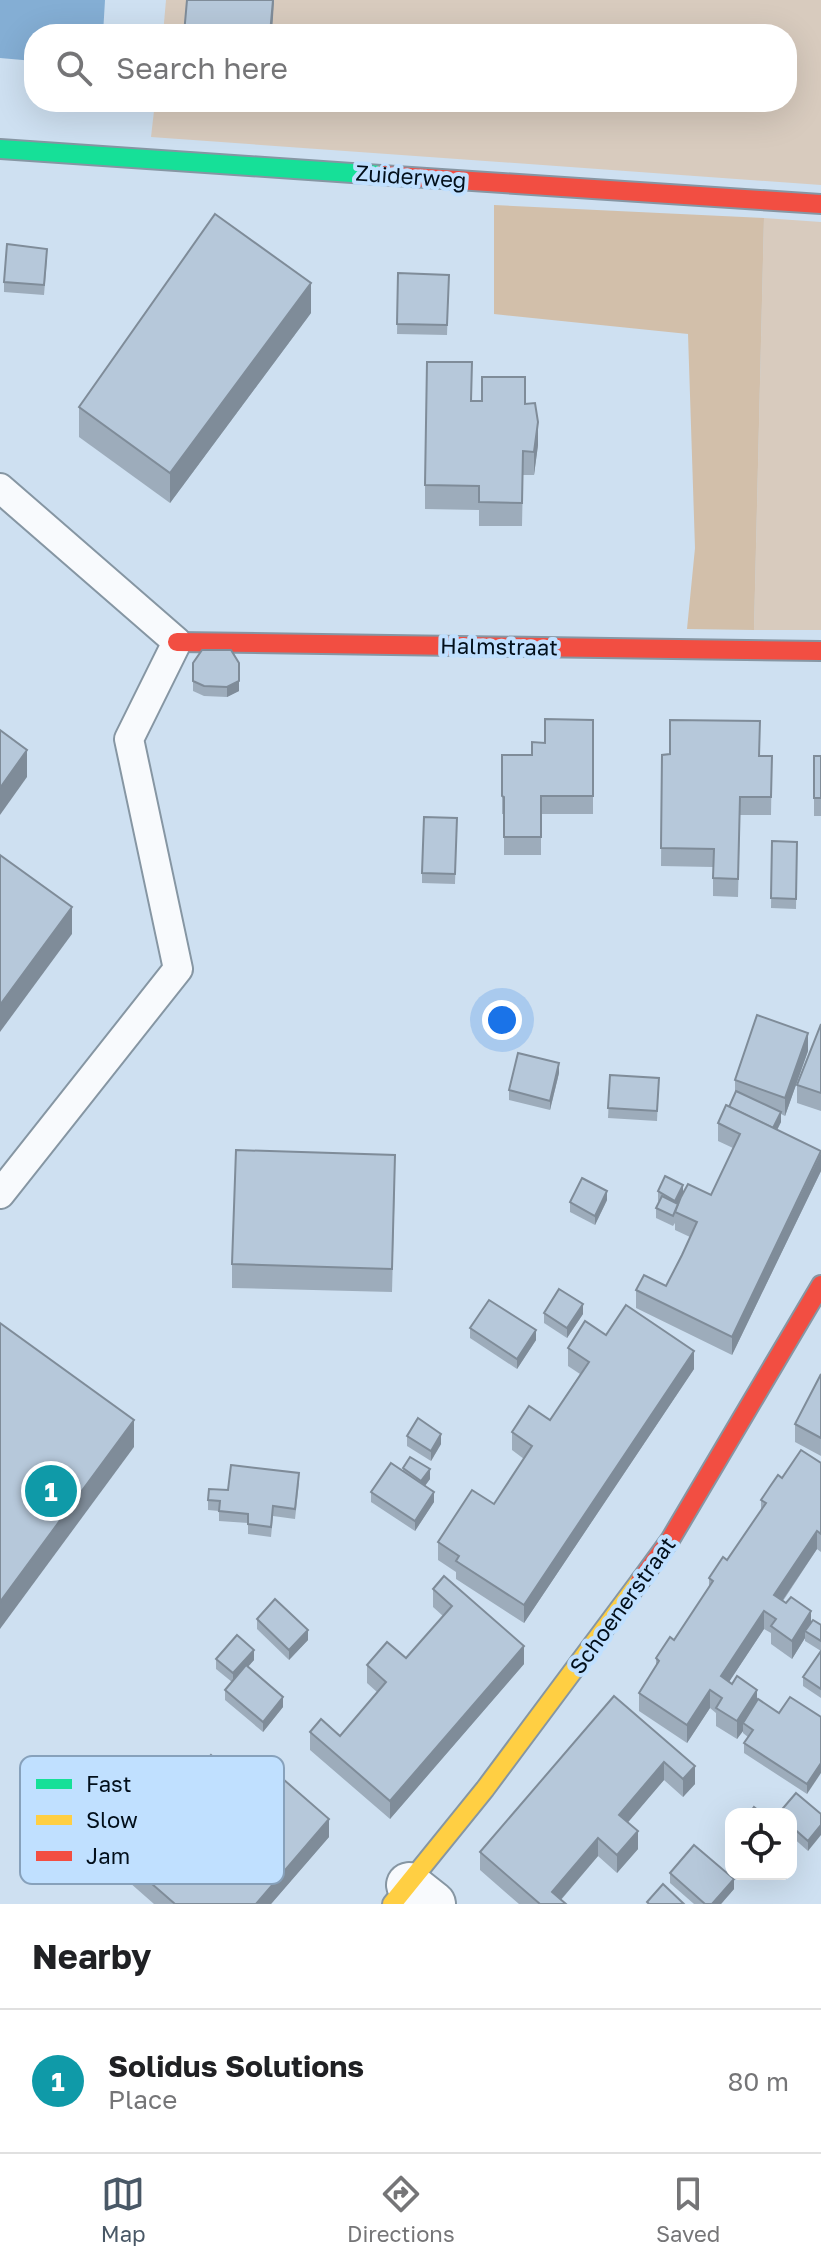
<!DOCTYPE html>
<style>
body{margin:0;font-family:"Golos Text",sans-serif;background:#f2f2f2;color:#202124}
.controls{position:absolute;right:24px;bottom:24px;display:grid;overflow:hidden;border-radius:16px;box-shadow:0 8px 32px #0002}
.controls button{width:72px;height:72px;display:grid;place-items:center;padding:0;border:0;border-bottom:2px solid #e0e0e0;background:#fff;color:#202124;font:40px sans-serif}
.you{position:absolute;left:502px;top:1020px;width:28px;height:28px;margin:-20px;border:6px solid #fff;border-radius:50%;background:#1a73e8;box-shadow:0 0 0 12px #1a73e833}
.badge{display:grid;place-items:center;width:52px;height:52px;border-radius:50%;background:#495866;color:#fff;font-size:26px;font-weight:700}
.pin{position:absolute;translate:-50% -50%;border:4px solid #fff;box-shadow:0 2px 8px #0006}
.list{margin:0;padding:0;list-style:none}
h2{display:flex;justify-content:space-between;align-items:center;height:104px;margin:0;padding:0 32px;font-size:34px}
h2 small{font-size:26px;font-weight:400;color:#757577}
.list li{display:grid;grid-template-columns:52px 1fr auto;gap:24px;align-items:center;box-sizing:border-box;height:144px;padding:0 32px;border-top:2px solid #e0e0e0}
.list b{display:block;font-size:30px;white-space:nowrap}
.list p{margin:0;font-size:26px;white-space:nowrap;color:#757577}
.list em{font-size:26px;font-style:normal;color:#757577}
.icon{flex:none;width:44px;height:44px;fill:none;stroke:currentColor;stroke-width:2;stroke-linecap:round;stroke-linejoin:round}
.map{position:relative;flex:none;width:821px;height:1904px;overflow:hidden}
.search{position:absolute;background:#fff;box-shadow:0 8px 32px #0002;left:24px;right:24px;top:24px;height:88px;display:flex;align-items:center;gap:20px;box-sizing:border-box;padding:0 28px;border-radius:32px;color:#757577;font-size:30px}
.sheet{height:248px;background:#fff}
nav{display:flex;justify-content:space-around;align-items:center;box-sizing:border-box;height:112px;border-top:2px solid #e0e0e0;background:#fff;font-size:22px;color:#757577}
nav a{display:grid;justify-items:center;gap:4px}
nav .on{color:#495866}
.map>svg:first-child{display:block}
</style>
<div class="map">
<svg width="821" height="1904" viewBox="0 0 821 1904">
<rect width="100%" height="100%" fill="#cee0f1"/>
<g fill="#d8cbbe">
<path d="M166,0H821V185L151,137L155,102H787V34H163Z"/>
<path d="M764,218L821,222V630H754Z"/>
</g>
<path fill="#d2bfaa" d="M494,205L764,218L754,630L687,629L695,548L688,334L494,314Z"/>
<path fill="#84aed4" d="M0,0H105L103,34H34V61L0,58Z"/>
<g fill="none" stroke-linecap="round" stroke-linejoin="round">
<g stroke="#8696a3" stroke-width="32">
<path id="lane" d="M0,488L177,642L129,739L178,969L0,1194"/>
</g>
<g stroke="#8696a3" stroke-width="48">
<path id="street" d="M409,1885L433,1904"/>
</g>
<g stroke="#8696a3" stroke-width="22">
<path id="fast" d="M0,149L381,175"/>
</g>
<g stroke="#8696a3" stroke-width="22">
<path id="slow" d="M392,1904L485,1789L640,1581"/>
</g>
<g stroke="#8696a3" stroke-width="22">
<g id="jam">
<path d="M381,175L821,204"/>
<path d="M177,642L821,651"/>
<path d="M640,1581L670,1540L821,1285"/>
</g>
</g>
<use href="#lane" stroke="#f8fafd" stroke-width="28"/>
<use href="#street" stroke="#f8fafd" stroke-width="44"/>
<use href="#fast" stroke="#16e098" stroke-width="18"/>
<use href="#slow" stroke="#ffcf43" stroke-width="18"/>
<use href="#jam" stroke="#f24e42" stroke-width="18"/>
</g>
<g fill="#9dacbb">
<path d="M180,102H266V112L180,106Z"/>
<path d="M47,259L44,295L4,292V282Z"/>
<path d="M398,273L449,275L447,335L397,334Z"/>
<path d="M311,313L170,503L79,437V407Z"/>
<path d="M471,401L525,404L538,445L534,475H523L522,526H479V510L425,509V485Z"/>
<path d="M193,663H239V691L227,697L204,696L193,691Z"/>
<path d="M593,720V814H541V855H504V814H502V755H532L545,743Z"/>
<path d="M662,755L772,756L771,815H740L738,897L713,896V867L661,866Z"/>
<rect x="814" y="756" width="7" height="60"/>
<path d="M457,818L455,884L422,883V873Z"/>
<path d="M772,841L797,842L796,909L771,908Z"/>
<path d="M821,1024V1111L797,1103V1085Z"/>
<path d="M808,1051L785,1116L781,1114V1122L777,1130L821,1151V1171L732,1355L636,1308V1290L666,1286L690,1237L675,1230V1223L673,1226L656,1218V1208L659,1202L658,1201V1191L711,1195L733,1148L718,1141V1123L729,1107L735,1094V1080Z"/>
<path d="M559,1073L550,1110L509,1100V1090Z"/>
<path d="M610,1075L659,1078L657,1121L608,1118Z"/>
<path d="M395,1178L392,1292L232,1288V1264Z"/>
<path d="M607,1200L595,1225L570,1212V1202Z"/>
<path d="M544,1313L583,1314L567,1338L544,1323Z"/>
<path d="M470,1328L536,1340L517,1369L470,1338Z"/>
<path d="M606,1335L694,1369L524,1623L456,1579V1572L438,1560V1542L494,1504L524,1459L512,1450V1432L550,1420L580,1374L568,1366V1348Z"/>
<path d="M821,1374V1456L795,1442V1424Z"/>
<path d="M407,1436L441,1444L431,1461L407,1446Z"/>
<path d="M821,1463V1552L817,1549L783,1601L811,1622L821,1625V1698L803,1686V1677L821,1651L805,1641V1638L792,1659L771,1644V1633L764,1629L729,1682L779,1713L821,1717L807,1794L744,1753V1743L748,1737L743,1733V1731L737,1739L716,1726V1713L710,1708L687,1743L639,1711V1693L656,1667V1658L674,1640L709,1588V1578L727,1560L761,1510V1500L782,1478Z"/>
<path d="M403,1468L430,1479L425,1486L434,1502L415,1531L371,1502V1492L403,1471Z"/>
<path d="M299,1483L295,1519L273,1516L271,1537L248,1534V1523L219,1521V1511L208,1510V1500L228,1490Z"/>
<path d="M433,1589L524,1664L390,1819L310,1750V1732L340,1736L377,1692L367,1683V1665L406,1658L443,1616L433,1607Z"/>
<path d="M257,1619L308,1640L289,1660L257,1629Z"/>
<path d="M216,1659L254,1660L248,1667L283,1707L263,1732L225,1700V1690L232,1682L216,1669Z"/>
<path d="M614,1696L695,1784L683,1797L664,1780L627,1822L638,1849L617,1873L598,1856L561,1900L566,1904H519L480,1870V1852Z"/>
<path d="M183,1787L265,1801L329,1837L271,1904H154L121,1875V1857L204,1871L227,1844L183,1805Z"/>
<path d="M791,1814H821L808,1851L791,1836Z"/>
<path d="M670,1873L734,1889L721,1904H694L670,1883Z"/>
</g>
<g fill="#7f8c99">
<path d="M273,0H274L272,34H270Z"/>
<path d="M311,283V313L170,503V473Z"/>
<path d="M538,422V445L534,475V452Z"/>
<path d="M239,681V691L227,697V687Z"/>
<path d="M27,750V777L0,815V788Z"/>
<path d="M72,907V934L0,1032V1005Z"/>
<path d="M808,1033V1051L785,1116V1098Z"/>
<path d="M559,1063V1073L550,1110V1101Z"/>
<path d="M781,1112V1122L770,1144V1134Z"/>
<path d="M821,1153V1171L732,1355V1337Z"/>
<path d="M683,1185V1195L675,1210V1201Z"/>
<path d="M607,1191V1200L595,1225V1216Z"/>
<path d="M583,1304V1314L567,1338V1328Z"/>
<path d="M536,1330V1340L517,1369V1359Z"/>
<path d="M694,1351V1369L524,1623V1605Z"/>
<path d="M134,1420V1447L0,1629V1602Z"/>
<path d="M441,1434V1444L431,1461V1451Z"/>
<path d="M430,1469V1479L421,1491V1481Z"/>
<path d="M434,1492V1502L415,1531V1521Z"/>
<path d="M817,1531V1549L774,1613V1595Z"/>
<path d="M764,1611V1629L721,1694V1676Z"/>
<path d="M811,1611V1629L805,1631V1638L792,1659V1641Z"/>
<path d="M308,1630V1640L289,1660V1650Z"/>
<path d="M524,1646V1664L390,1819V1801Z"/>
<path d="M254,1650V1660L233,1683V1673Z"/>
<path d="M710,1690V1708L687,1743V1725Z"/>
<path d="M757,1690V1708L743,1723V1731L737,1739V1721Z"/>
<path d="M283,1697V1707L263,1732V1722Z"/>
<path d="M664,1762V1780L619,1833V1815Z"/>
<path d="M821,1763V1773L807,1794V1784Z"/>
<path d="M695,1766V1784L683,1797V1779Z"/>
<path d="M329,1819V1837L271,1904H256Z"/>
<path d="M821,1825V1835L808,1851V1841Z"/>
<path d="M638,1831V1849L617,1873V1855Z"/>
<path d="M598,1838V1856L557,1904L552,1892Z"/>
<path d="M734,1879V1889L721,1904H712Z"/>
</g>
<g fill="#b6c8da" stroke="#7f8c99" stroke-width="2">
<path d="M187,0H273L270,34H184Z"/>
<path d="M215,214L311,283L170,473L79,407Z"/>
<path d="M7,244L47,249L44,285L4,282Z"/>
<path d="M398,273L449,275L447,325L397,324Z"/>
<path d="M427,362H472L471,401H482V377H525V404L535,403L538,422L534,452L523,451L522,503L479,502V486L425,485Z"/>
<path d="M202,650H231L239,663V681L227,687L204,686L193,681V663Z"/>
<path d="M545,719L593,720V796H541V837H504V797L502,796V755H532V742L545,743Z"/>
<path d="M670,720L760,721L759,756H772L771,797H740L738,879L713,878L714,849L661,848L662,755L670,754Z"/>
<path d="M0,730L27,750L0,788Z"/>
<rect x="814" y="756" width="7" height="42"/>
<path d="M424,817L457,818L455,874L422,873Z"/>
<path d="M772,841L797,842L796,899L771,898Z"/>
<path d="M0,855L72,907L0,1005Z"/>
<path d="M757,1015L808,1033L785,1098L735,1080Z"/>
<path d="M821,1024V1093L797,1085Z"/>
<path d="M518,1053L559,1063L550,1101L509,1090Z"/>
<path d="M610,1075L659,1078L657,1111L608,1108Z"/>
<path d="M736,1091L781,1112L773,1128L729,1107Z"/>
<path d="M726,1105L821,1151L732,1337L636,1290L644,1275L666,1286L682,1255L697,1222L675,1212L681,1197L688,1184L711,1195L740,1134L718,1123Z"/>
<path d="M236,1150L395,1155L392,1269L232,1264Z"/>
<path d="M665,1176L683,1185L675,1201L658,1191Z"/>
<path d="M582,1178L607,1191L595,1216L570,1202Z"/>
<path d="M662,1196L678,1204L673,1216L656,1208Z"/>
<path d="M559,1289L583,1304L567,1328L544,1313Z"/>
<path d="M489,1300L536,1330L517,1359L470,1328Z"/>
<path d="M626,1305L694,1351L524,1605L456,1561L459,1556L438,1542L472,1490L494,1504L532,1446L512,1432L529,1406L550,1420L589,1362L568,1348L585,1321L606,1335Z"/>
<path d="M0,1323L134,1420L0,1602Z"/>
<path d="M821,1374V1438L795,1424Z"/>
<path d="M418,1418L441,1434L431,1451L407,1436Z"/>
<path d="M801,1450L821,1463V1534L817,1531L774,1595L786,1603L791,1597L811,1611L792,1641L771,1626L776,1619L764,1611L721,1676L732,1684L737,1676L757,1690L737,1721L716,1708L722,1698L710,1690L687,1725L639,1693L659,1661L656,1658L670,1637L674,1640L713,1581L709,1578L723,1557L727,1560L766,1503L761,1500L769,1488L778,1475L782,1478Z"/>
<path d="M410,1457L430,1469L421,1481L403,1468Z"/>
<path d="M391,1463L434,1492L415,1521L371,1492Z"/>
<path d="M231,1465L299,1473L295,1509L273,1506L271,1527L248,1524V1514L219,1511L220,1501L208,1500L209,1489L228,1490Z"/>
<path d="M444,1576L524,1646L390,1801L310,1732L321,1719L340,1736L386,1682L367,1665L387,1642L406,1658L452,1606L433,1589Z"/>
<path d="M275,1599L308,1630L289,1650L257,1619Z"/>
<path d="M813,1620L821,1625V1641L805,1631Z"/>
<path d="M237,1635L254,1650L233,1673L216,1659Z"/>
<path d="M821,1651V1689L803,1677Z"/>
<path d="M246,1665L283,1697L263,1722L225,1690Z"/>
<path d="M614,1696L695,1766L683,1779L664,1762L619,1815L638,1831L617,1855L598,1838L552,1892L566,1904H540L480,1852Z"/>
<path d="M790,1697L821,1717V1763L807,1784L744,1743L753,1730L743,1723L758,1699L779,1713Z"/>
<path d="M211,1755L265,1801L283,1779L329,1819L256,1904H175L121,1857L150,1824L204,1871L236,1833L183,1787Z"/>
<path d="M796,1793L821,1814V1825L808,1841L791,1826V1814H778Z"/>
<path d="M754,1807L763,1814H749Z"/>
<path d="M694,1845L734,1879L712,1904H705L670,1873Z"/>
<path d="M663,1884L684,1904H649L647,1902Z"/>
</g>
<g text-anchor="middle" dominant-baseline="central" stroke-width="8" stroke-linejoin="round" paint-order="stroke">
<g font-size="22" fill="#020f1b" stroke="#c0e0ff">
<text transform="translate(411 176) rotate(4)">Zuiderweg</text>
<text transform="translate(499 646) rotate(1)">Halmstraat</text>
<text transform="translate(622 1605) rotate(-54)">Schoenerstraat</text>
</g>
</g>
<rect x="20" y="1756" width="264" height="128" rx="12" fill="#c0e0ff" stroke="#87a1bb" stroke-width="2"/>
<rect x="36" y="1779" width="36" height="10" fill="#16e098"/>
<rect x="36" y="1815" width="36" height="10" fill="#ffcf43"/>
<rect x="36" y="1851" width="36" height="10" fill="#f24e42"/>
<g font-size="22" fill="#020f1b">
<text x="86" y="1792">Fast</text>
<text x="86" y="1828">Slow</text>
<text x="86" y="1864">Jam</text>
</g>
</svg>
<div class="controls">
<button><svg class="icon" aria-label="locate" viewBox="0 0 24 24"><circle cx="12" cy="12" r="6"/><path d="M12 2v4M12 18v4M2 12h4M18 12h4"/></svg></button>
</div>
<div class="you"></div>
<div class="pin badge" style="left:51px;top:1491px;background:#0f9aa8">1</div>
<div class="search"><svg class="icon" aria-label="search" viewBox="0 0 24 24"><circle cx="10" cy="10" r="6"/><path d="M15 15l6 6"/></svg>Search here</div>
</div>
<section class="sheet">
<h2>Nearby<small></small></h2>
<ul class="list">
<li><span class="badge" style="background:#0f9aa8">1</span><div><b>Solidus Solutions</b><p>Place</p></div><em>80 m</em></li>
</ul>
</section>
<nav>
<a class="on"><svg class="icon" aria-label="map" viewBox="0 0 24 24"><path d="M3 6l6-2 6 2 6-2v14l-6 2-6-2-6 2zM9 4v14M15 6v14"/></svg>Map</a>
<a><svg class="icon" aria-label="directions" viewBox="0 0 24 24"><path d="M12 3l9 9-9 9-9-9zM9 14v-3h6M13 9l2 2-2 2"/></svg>Directions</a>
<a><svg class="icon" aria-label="saved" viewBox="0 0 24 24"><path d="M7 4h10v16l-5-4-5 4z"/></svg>Saved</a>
</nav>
